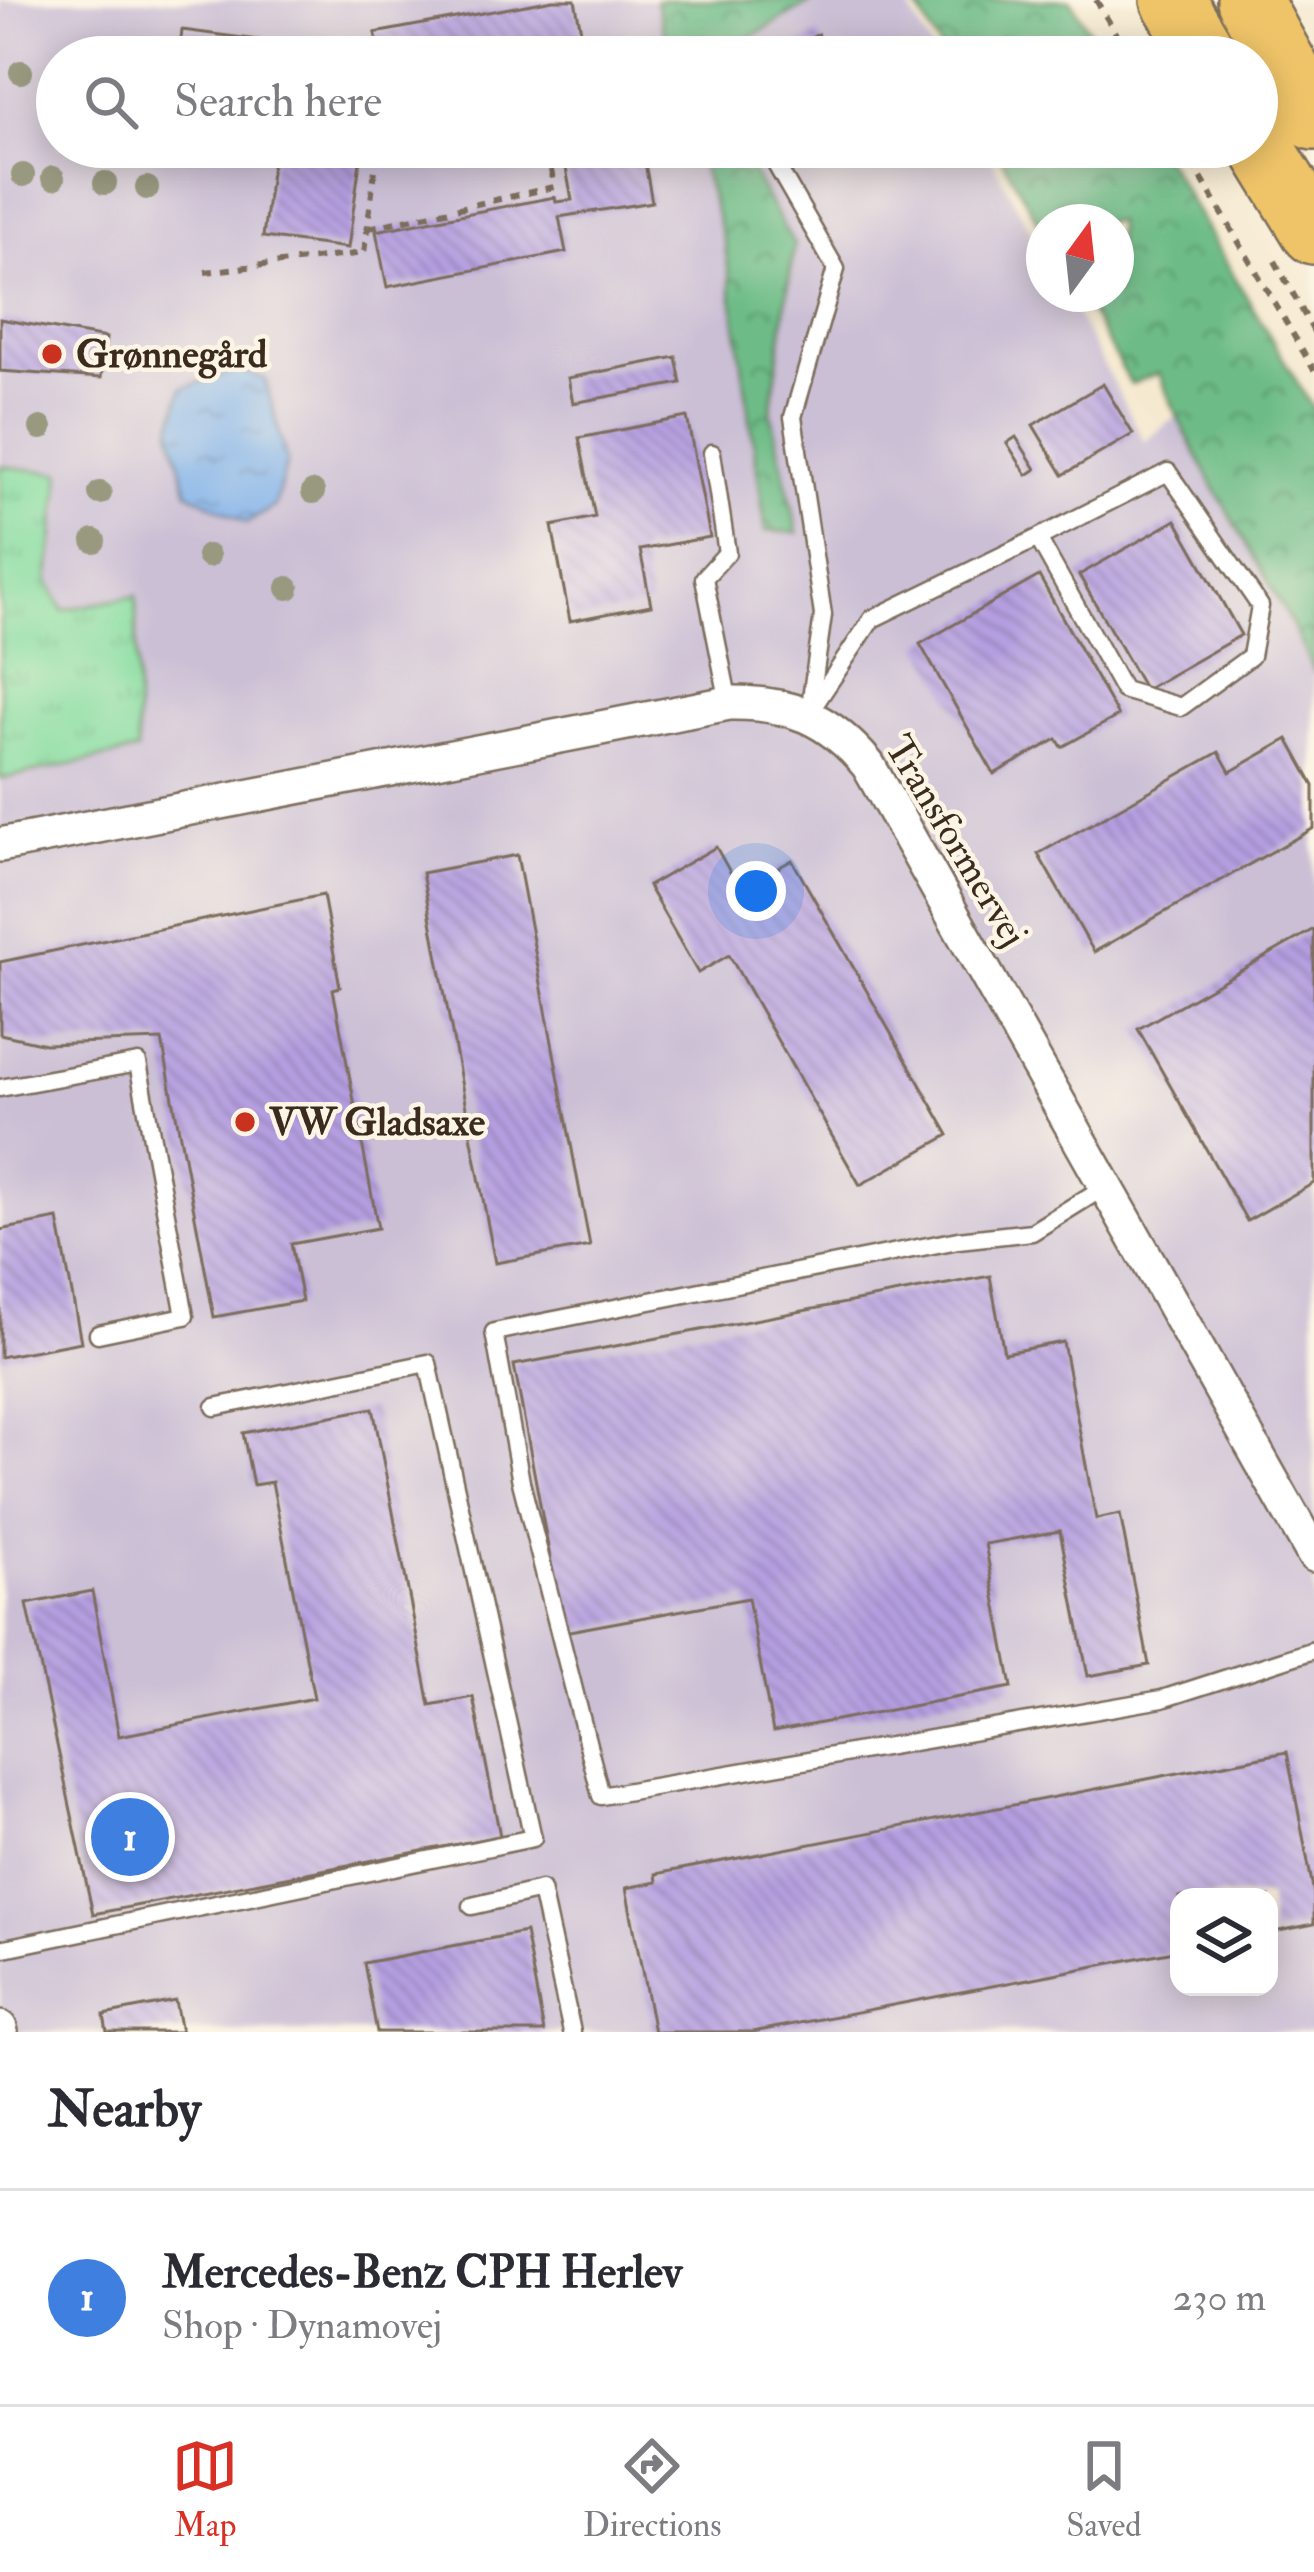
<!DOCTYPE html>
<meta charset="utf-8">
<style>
body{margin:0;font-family:"IM FELL Double Pica",serif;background:#f2f2f3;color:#2b2b33}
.controls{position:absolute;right:36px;bottom:36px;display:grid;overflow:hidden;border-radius:24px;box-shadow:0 6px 30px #0003}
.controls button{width:108px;height:108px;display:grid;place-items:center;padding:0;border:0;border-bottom:3px solid #e1e1e2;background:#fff;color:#2b2b33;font:60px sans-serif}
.compass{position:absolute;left:1026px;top:204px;width:108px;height:108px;border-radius:50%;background:#fff;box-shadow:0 6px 30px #0003;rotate:15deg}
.you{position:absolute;left:756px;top:891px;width:42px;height:42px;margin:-30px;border:9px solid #fff;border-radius:50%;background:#1a73e8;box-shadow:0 0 0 18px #1a73e833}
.badge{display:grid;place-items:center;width:78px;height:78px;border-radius:50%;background:#d93025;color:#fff;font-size:39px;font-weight:700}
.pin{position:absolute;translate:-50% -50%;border:6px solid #fff;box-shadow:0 3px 12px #0006}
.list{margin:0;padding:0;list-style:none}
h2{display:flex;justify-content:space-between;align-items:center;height:156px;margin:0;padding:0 48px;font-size:51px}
h2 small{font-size:39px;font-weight:400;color:#7c7c81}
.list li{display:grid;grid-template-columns:78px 1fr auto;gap:36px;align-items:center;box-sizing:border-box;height:216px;padding:0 48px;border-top:3px solid #e1e1e2}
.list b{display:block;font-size:45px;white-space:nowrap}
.list p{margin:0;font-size:39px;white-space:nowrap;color:#7c7c81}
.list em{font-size:39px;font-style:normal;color:#7c7c81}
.icon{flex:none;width:66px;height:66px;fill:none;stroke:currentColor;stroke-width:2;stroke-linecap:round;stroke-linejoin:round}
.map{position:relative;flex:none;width:1314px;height:2032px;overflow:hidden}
.search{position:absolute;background:#fff;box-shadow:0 6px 30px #0003;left:36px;right:36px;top:36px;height:132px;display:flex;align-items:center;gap:30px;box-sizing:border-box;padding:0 42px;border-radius:66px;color:#7c7c81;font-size:45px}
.sheet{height:372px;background:#fff}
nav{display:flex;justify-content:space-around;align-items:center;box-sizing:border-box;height:168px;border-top:3px solid #e1e1e2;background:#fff;font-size:33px;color:#7c7c81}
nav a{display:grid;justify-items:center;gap:6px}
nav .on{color:#d93025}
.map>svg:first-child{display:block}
</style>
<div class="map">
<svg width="1314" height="2032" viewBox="0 0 1314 2032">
<defs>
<pattern id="forest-crowns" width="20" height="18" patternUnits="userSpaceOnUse" patternTransform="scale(3)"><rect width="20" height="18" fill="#6dbc87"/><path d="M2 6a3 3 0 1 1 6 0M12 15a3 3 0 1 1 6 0" fill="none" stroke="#5b996e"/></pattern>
<pattern id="park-tufts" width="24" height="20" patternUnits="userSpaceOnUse" patternTransform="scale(3)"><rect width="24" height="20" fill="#87dda1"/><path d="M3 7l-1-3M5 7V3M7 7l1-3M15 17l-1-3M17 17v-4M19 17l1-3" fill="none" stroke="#75be8a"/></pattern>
<pattern id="water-ripples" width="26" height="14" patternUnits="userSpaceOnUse" patternTransform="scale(3)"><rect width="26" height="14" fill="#7eb0ea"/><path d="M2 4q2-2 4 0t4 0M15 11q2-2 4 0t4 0" fill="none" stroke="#688fbd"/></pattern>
<pattern id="building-back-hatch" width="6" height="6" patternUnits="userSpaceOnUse" patternTransform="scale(3)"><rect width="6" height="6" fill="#b59fe1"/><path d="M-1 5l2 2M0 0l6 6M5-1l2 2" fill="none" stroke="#9482b6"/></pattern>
</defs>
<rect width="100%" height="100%" fill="#fcf5e5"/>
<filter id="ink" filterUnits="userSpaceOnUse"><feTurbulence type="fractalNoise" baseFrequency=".00833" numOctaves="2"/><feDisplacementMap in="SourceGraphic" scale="24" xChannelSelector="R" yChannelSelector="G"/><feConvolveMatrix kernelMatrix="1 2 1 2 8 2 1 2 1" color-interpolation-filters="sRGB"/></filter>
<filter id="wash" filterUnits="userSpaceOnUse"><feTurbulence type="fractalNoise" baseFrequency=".004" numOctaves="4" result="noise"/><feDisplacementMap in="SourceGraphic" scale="48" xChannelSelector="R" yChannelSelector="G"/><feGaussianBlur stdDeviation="2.7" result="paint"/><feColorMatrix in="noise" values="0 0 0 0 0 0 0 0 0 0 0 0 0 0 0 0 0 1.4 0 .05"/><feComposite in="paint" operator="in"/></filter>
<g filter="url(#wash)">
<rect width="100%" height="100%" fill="#f5e9d0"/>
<path fill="#cbbfd5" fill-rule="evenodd" d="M0,0H905L936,57H57V147H985L1044,256V294H1065L1145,442L1197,399L1314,581V2032H0ZM1179,1897H1269V1987H1179Z"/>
<g fill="url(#forest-crowns)" stroke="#547352" stroke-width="3">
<path d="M656,0H815L717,57H670Z"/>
<path d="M913,0H1071L1105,57H945Z"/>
<path d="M696,147H737L794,245L771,412L798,533L766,531L725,245Z"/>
<path d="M995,147H1158L1314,411V673C1269,569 1200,479 1159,373L1131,384L1079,294H1116V222H1044V232Z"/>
</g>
<path fill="url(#park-tufts)" stroke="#618460" stroke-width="3" d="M0,466L61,473L48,582L63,610L136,596L137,751L0,779Z"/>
<path fill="url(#water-ripples)" stroke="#5c6d84" stroke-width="3" d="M239,370L265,379L287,462L275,506L247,523L188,492L171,431L182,388Z"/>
<g id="blocks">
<g fill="url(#building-back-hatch)">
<path d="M553,0H575L585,52L575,57H380L375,33Z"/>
<path d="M182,30L259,40L257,57H179Z"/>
<path d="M818,34L832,57H779Z"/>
<path d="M274,147H362L348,248L263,237Z"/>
<path d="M562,147H642L652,202L559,217L566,252L387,287L376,231L555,197L556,202L572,200Z"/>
<path d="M0,319L106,338L101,378L0,371Z"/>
<path d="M676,357L681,383L573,403L568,378Z"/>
<path d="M1103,384L1133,434L1063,475L1033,425Z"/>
<path d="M687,417L710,537L640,550L651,605L570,621L552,526L595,517L579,438Z"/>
<path d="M1016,437L1036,469L1027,475L1007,443Z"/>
<path d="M1176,520L1241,635L1145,690L1079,575Z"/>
<path d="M1039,576L1118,716L1062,747L1057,739L994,774L920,644Z"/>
<path d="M1288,739L1314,786V828L1094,952L1038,854L1219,752L1230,772Z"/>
<path d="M716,847L740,890L792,860L949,1135L860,1185L729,955L698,973L648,886Z"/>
<path d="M517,855L590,1246L495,1263L422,873Z"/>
<path d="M323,895L340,987L333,989L378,1228L291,1244L302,1301L214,1317L162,1040L45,1044L0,1034V962Z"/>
<path d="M1314,929V1183L1247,1221L1138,1029Z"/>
<path d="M58,1219L81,1342L0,1357V1230Z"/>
<path d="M990,1276L1004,1353L1063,1342L1096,1519L1120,1514L1149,1665L1088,1676L1060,1531L985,1544L1012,1687L773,1732L748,1598L564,1632L514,1365Z"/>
<path d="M373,1408L430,1705L473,1697L500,1836L93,1914L27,1604L92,1591L119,1736L314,1698L272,1482L253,1485L243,1433Z"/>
<path d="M1287,1752L1314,1894V1924L1269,1933V1897H1179V1950L753,2032H654L626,1888L657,1882L656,1874Z"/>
<path d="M525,1932L544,2032H377L364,1963Z"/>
<path d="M175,2001L181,2032H107L104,2015Z"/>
</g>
</g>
</g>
<g filter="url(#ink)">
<use href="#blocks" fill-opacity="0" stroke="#7c6d5c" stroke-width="3"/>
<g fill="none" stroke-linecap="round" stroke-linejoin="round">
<g stroke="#7c6d5c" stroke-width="21">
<g id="service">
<path d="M766,147L836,269L793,417L823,615L810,706"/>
<path d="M712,453L727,553L704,578L729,703"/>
<path d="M809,713L872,619L1038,538L1123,690L1181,707L1251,656L1260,606L1168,472L1038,538"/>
<path d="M0,1088L138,1063L185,1316L98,1334"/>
<path d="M1106,1186L1032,1232L958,1240L494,1332L521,1482L601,1796L1162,1699L1314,1650"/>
<path d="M472,1906L541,1890L572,2032"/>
<path d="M0,1949L533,1838L428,1363L215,1407"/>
</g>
</g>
<g stroke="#7c6d5c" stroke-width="38">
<g id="minor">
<path d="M0,845L729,703C790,702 829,718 868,765L1314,1555"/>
<path d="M0,2028L1,2032"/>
</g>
</g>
<g stroke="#7c6d5c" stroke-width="68">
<g id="motorway">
<path d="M1173,0L1207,57"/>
<path d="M1249,0L1314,118"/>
<path d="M1257,139L1314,232"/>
</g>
</g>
<g stroke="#7c6d5c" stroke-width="6" stroke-dasharray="9 9" stroke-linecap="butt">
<path d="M1096,0L1130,57"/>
<path d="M1183,147L1314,370"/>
<path d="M369,228L554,187L547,147"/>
<path d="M1275,261L1314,332"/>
<path d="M205,272L364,253L378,147"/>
</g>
<use href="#service" stroke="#fff" stroke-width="16"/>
<use href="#minor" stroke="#fff" stroke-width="33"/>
<use href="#motorway" stroke="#efc469" stroke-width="63"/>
</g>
<g fill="#999980">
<circle cx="21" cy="72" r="12"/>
<circle cx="23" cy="175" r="12"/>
<circle cx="53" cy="178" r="12"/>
<circle cx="105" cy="183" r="12"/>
<circle cx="147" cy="188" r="12"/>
<circle cx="41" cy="428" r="12"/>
<circle cx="313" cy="492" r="12"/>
<circle cx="100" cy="493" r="12"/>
<circle cx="94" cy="541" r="12"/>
<circle cx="208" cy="556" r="12"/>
<circle cx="288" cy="588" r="12"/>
</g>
</g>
<g fill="#c8321e" stroke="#fcf5e5" stroke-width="4.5">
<circle cx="52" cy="354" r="12"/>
<circle cx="245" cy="1122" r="12"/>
</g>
<g text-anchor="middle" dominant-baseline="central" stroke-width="9" stroke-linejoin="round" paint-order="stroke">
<g font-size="39" font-weight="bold" fill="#3b2a1e" stroke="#fcf5e5" text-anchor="start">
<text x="76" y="354">Grønnegård</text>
<text x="269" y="1122">VW Gladsaxe</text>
</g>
<g font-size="39" fill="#3b2a1e" stroke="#fcf5e5">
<text transform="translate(956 841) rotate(59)">Transformervej</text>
</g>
</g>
</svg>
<div class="controls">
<button><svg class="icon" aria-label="layers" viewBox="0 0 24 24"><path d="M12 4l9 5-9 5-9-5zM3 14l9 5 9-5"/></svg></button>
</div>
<svg class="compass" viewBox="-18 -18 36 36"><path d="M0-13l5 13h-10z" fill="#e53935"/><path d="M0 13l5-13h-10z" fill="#7c7c81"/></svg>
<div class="you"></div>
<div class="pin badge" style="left:130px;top:1837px;background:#3f7fe0">1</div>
<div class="search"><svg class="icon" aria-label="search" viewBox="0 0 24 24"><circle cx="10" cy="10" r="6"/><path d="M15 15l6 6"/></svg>Search here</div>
</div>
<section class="sheet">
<h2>Nearby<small></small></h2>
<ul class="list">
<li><span class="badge" style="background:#3f7fe0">1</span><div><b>Mercedes-Benz CPH Herlev</b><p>Shop · Dynamovej</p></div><em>230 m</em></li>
</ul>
</section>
<nav>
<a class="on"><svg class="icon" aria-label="map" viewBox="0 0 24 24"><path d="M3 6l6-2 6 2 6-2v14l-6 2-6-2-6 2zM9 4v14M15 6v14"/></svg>Map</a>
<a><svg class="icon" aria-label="directions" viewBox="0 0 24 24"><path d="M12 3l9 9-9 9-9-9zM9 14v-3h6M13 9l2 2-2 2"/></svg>Directions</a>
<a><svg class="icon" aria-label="saved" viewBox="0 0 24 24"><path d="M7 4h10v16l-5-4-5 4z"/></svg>Saved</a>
</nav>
